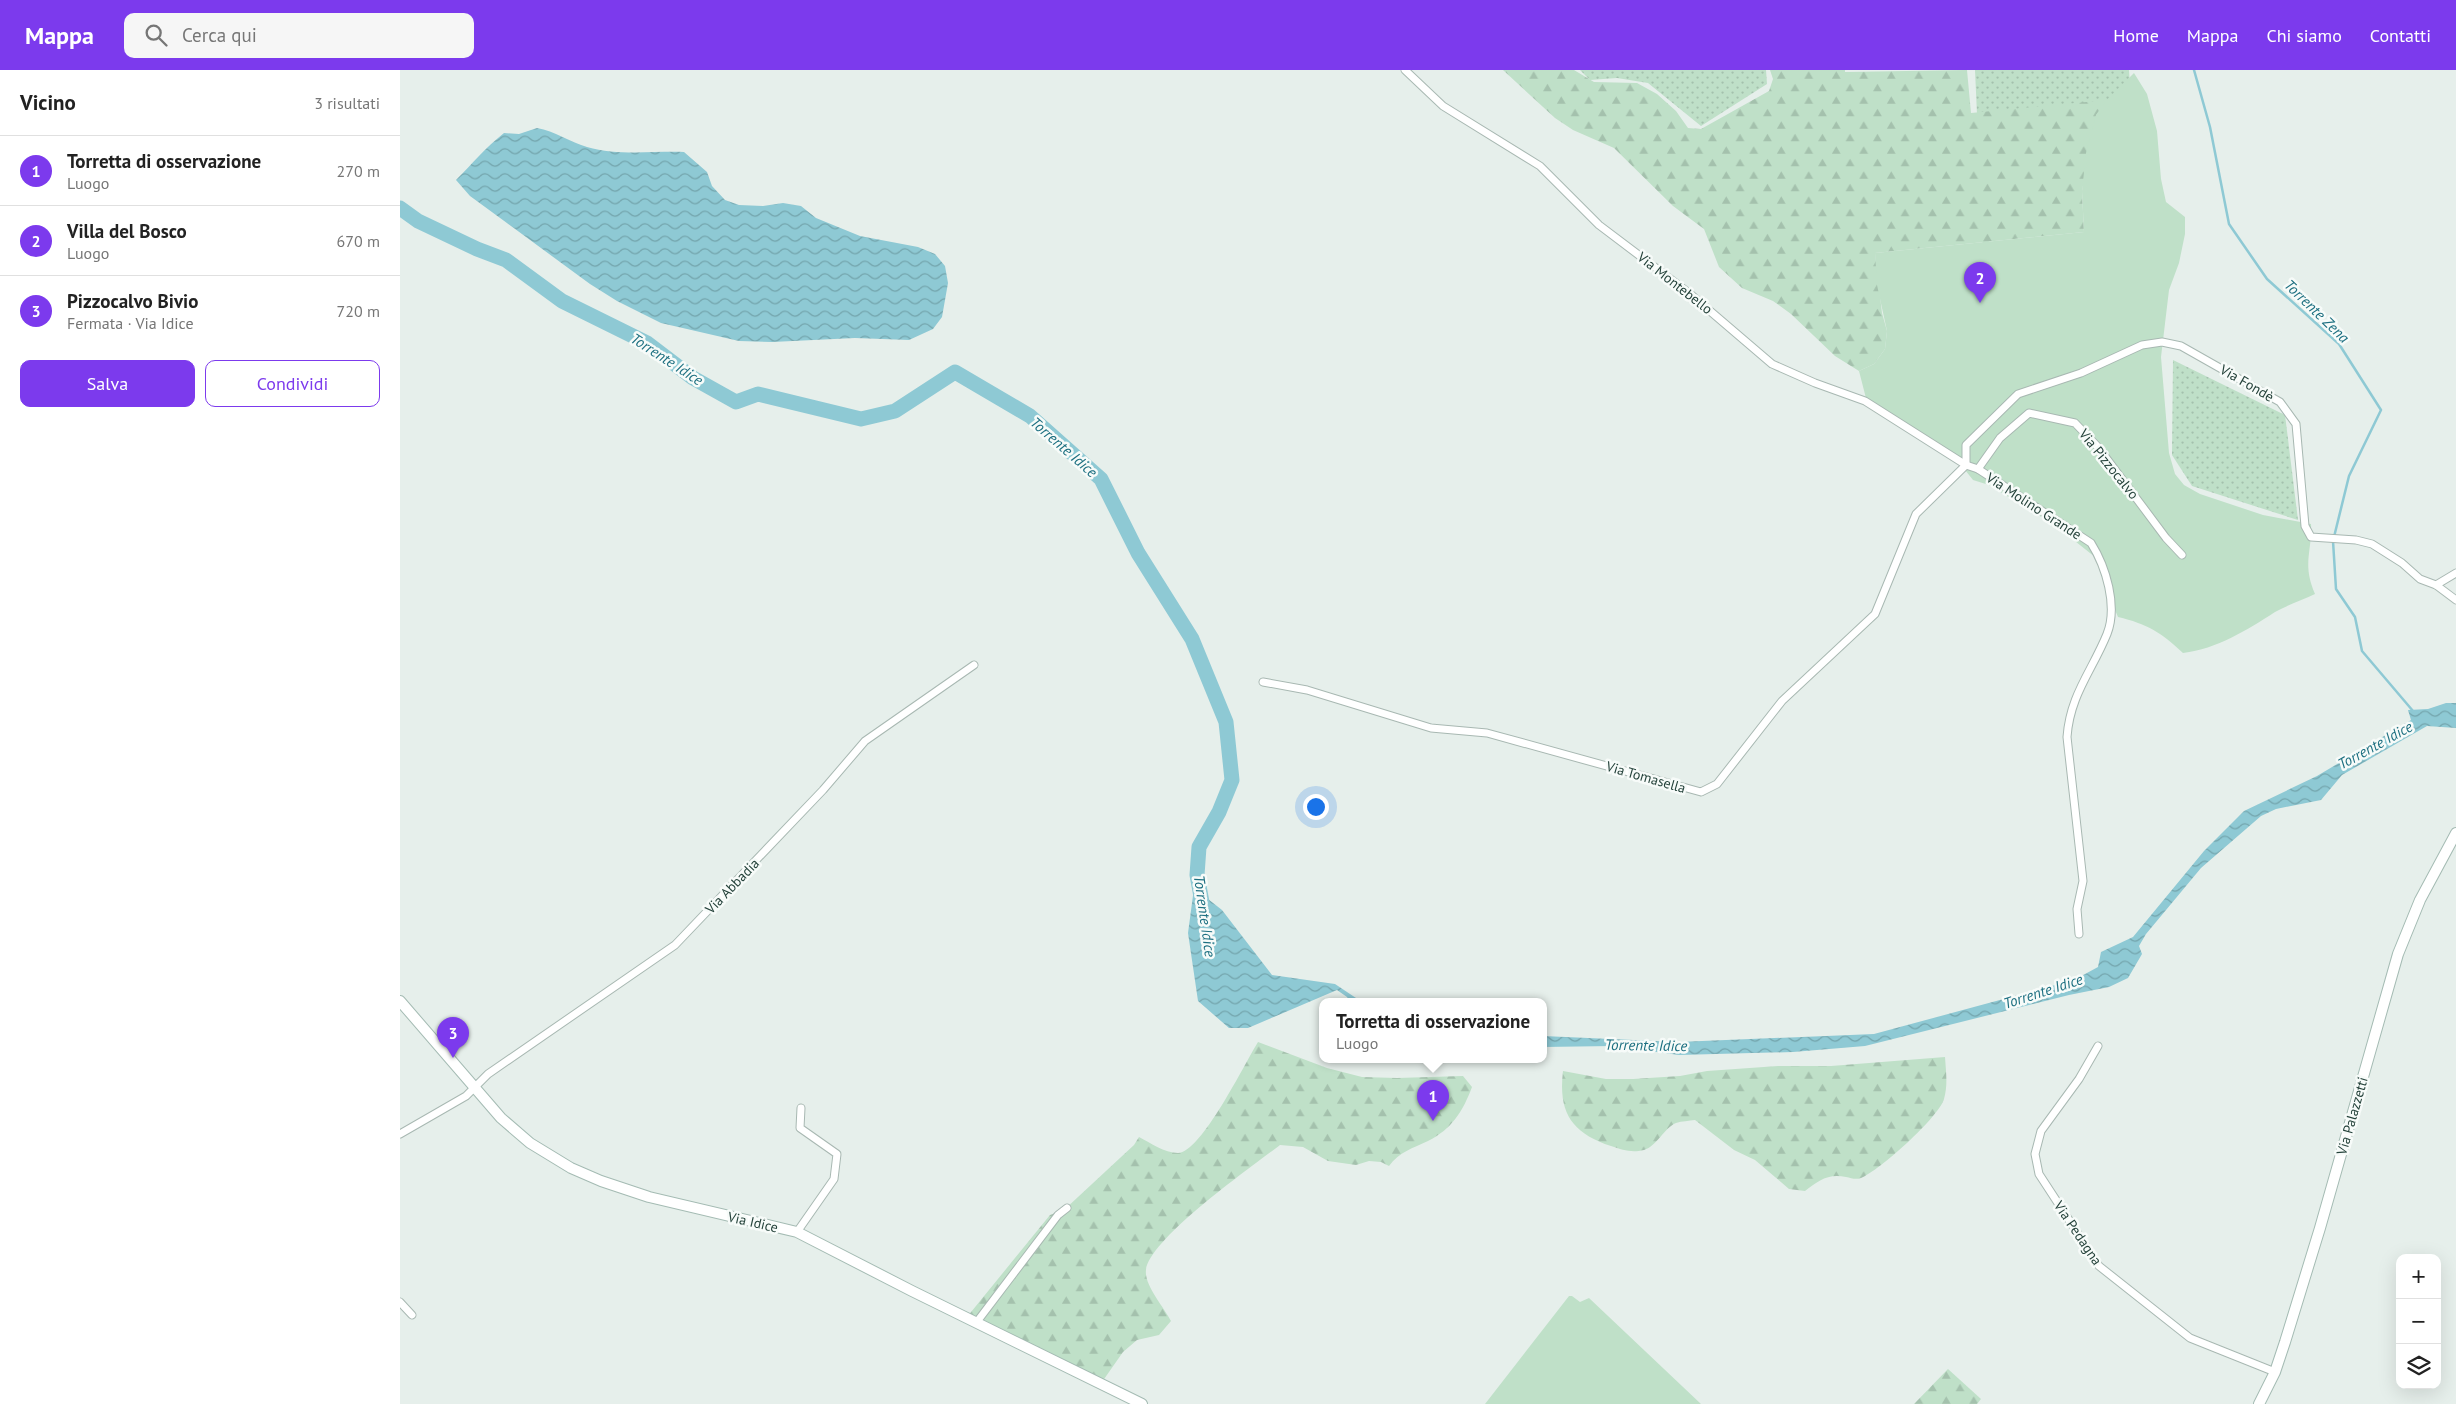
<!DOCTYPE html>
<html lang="it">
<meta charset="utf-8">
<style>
body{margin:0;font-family:"PT Sans",sans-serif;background:#f6f6f6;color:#222}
.controls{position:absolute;right:15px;bottom:15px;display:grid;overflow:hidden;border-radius:10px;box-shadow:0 5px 20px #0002}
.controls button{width:45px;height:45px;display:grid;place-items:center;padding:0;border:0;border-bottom:1px solid #e0e0e0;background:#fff;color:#222;font:25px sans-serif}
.you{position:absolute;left:915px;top:736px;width:18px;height:18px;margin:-12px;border:4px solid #fff;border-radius:50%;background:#1a73e8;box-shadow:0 0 0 8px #1a73e833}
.badge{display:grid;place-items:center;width:32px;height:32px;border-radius:50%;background:#7c3aed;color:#fff;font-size:16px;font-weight:700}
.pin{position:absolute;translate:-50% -41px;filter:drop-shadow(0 1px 2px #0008)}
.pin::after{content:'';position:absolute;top:26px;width:18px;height:15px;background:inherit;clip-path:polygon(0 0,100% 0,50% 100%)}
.popup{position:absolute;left:919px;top:928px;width:228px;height:65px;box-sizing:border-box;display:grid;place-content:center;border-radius:10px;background:#fff;filter:drop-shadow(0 1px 4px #0005);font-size:16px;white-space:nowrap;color:#767676}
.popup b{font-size:19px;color:#222}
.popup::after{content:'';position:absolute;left:50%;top:100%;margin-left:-10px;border:10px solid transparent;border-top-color:#fff}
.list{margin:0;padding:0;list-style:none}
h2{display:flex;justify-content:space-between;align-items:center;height:65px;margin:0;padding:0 20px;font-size:21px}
h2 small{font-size:16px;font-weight:400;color:#767676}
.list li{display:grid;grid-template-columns:32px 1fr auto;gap:15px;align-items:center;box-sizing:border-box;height:70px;padding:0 20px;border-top:1px solid #e0e0e0}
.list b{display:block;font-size:19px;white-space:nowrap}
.list p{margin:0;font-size:16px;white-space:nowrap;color:#767676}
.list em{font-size:16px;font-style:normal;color:#767676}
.actions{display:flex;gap:10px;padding:15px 20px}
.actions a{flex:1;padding:11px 0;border:1px solid #7c3aed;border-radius:10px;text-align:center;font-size:18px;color:#7c3aed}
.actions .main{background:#7c3aed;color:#fff}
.icon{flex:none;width:28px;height:28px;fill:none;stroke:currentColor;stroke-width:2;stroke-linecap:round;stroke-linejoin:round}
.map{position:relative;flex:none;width:2056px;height:1334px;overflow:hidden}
header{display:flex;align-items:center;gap:30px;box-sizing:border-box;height:70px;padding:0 25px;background:#7c3aed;color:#fff}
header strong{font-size:24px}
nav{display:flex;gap:28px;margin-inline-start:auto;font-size:18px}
.search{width:350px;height:45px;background:#f6f6f6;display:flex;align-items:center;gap:12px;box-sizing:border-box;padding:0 18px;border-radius:10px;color:#767676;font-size:19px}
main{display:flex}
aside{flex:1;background:#fff}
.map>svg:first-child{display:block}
</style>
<header>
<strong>Mappa</strong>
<div class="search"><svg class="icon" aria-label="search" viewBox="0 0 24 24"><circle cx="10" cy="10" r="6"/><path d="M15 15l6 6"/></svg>Cerca qui</div>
<nav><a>Home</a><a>Mappa</a><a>Chi siamo</a><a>Contatti</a></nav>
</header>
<main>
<aside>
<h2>Vicino<small>3 risultati</small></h2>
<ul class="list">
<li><span class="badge">1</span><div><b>Torretta di osservazione</b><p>Luogo</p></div><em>270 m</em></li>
<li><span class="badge">2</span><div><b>Villa del Bosco</b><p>Luogo</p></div><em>670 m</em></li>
<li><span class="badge">3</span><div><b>Pizzocalvo Bivio</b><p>Fermata · Via Idice</p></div><em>720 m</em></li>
</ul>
<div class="actions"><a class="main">Salva</a><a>Condividi</a></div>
</aside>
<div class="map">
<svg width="2056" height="1334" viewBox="0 0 2056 1334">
<defs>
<pattern id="grass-dots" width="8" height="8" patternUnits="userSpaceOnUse" patternTransform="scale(1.25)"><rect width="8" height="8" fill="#bfe0c8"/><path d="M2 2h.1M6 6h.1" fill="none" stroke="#a4c1ad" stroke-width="1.8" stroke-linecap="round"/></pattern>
<pattern id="forest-firs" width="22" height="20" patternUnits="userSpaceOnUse" patternTransform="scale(1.25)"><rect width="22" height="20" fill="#bfe0c8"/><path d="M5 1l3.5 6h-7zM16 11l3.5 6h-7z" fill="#a4c1ad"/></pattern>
<pattern id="water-waves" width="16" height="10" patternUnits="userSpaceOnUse" patternTransform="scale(1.25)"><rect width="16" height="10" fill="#8ec9d4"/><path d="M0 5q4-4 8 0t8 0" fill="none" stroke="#74a5ad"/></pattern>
</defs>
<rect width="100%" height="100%" fill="#e6efeb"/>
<g fill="url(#grass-dots)">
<path d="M1180,0H1366L1367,14L1301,56L1248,13L1217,8L1190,10Z"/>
<path d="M1575,0H1729L1730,17L1583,178Z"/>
<path d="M1773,290L1885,345L1898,450L1792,416L1772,385Z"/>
</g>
<g fill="url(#forest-firs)">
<path d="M1103,0H1174L1194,12L1237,13L1257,24L1276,41L1288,58L1301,59L1369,21L1373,9L1370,0H1445V2L1567,0L1571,43L1707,30L1696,45L1682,121L1684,162L1475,183L1482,243L1487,261L1485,279L1474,294L1459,301L1435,286L1391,244L1373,231L1342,218L1319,197L1304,159L1273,136L1214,78L1173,60L1155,48Z"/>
<path d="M858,972L927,998L962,1007L997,1008L1063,1006L1072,1017C1063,1041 1052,1059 1028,1071C1013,1078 999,1082 989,1096L981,1092L969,1091L956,1095L928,1091L903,1077L880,1075C853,1096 750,1168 746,1200C744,1215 764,1237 771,1251L759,1265L737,1270L723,1282L702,1312L567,1247L650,1145L664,1140L734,1075L739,1067C751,1073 764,1083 778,1083C801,1083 845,993 858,972Z"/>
<path d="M1545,987C1546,1002 1548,1015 1544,1029C1539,1047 1479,1101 1461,1108C1456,1110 1451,1108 1446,1107C1428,1103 1418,1111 1405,1121L1389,1119L1355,1090L1334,1080L1295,1050C1289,1051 1282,1051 1276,1053C1264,1058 1257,1076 1244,1080C1231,1083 1223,1080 1211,1076C1172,1063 1158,1043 1163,1001L1206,1009H1233L1280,1006L1307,1001L1378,996H1431Z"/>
<path d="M1548,1299L1581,1329L1577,1334H1514Z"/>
</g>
<g fill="#bfe0c8">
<path d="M1734,3L1747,24L1757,61L1761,109L1766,132L1785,147V164L1779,193L1769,220L1761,287L1769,383L1775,404L1784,415L1800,424L1863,445L1911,454C1912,483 1902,494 1915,524C1902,530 1888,535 1875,542C1847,560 1817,579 1783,583C1761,562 1747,554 1718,547L1707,521L1703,500L1695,487L1656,456L1589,415L1573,410L1554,386L1468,336L1459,301L1474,294L1485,279L1487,261L1477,215L1475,183L1684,162L1682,121L1686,83L1696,45L1707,30Z"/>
<path d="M1169,1226H1172L1180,1232L1189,1228L1301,1334H1085Z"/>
</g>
<g fill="url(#water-waves)">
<path d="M137,58C155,61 169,72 187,77C218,86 251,81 284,82L307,102L312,116L325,130L339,135L363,136L383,133L401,136L416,148L460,166L518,177L535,184L545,196L548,213L542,247L533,259L509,270L455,268L372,272L339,271L261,253L217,231L190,214L70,126L56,110C72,94 86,77 104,63L119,64Z"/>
<path d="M2046,633H2056V658L2027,656L1942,705L1921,730L1876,739L1861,746L1801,798L1746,864L1739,876L1742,884L1728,908L1709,917L1669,925L1465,976L1393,982L1279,985L1213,976L1143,977V966L1278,972L1474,964L1674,910L1698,897L1701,882L1733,867L1804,781L1844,741L1917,706L2011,650L2008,640L2028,639Z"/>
<path d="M794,818L822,840L872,905L935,914L962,932H950L947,927L937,920L848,958H829L798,931L788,863Z"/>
</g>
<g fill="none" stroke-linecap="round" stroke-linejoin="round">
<path stroke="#8ec9d4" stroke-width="2.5" d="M1794,0L1810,57L1829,154L1867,209L1939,274L1981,340L1949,406L1933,471L1936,519L1955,547L1962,581L2013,641"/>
<path stroke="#8ec9d4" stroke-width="15" d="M0,138L18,151L77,179L106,190L162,231L247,273L293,308L336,332L358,324L461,349L495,341L555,302L630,346L701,409L738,483L792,569L826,652L832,710L819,742L799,777L797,805L804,843"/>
<g stroke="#a8b8b2" stroke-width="9">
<g id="minor">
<path d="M1005,0L1043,36L1140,96L1199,155L1289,223L1372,294L1415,313L1465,331L1566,395L1578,399L1691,473C1706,497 1718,536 1707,564C1692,601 1670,625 1667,667L1683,811L1677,839L1679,864"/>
<path d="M1566,395V375L1618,324L1681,303L1742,275L1762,272L1781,276L1880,332L1896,354L1905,456L1911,467L1956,470L1972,474L2002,493L2020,509L2036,515L2056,530"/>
<path d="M1578,399L1600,368L1629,343L1675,353L1698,377L1766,468L1782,485"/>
<path d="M2036,515L2056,503"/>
<path d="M863,612L907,620L1031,658L1087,663L1301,722L1317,714L1382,631L1475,544L1516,444L1566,395"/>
<path d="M1698,976L1679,1009L1641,1061L1635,1084L1639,1104L1699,1196L1790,1268L1875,1302"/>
<path d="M0,1064L66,1026L88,1004L275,875L423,720L465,671L574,595"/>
<path d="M397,1162L434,1109L437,1084L400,1058L401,1038"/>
<path d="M0,1232L12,1245"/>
<path d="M576,1253L658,1145L667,1138"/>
</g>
</g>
<g stroke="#a4bbb3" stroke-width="12">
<g id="secondary">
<path d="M0,931L101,1048L130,1073L171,1098L201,1111L249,1127L397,1162L512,1221L742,1334"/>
<path d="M1859,1334L1875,1302L1885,1272L1920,1158L1998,884L2020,830L2056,763"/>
</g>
</g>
<use href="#minor" stroke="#fff" stroke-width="7"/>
<use href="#secondary" stroke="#fff" stroke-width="10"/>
</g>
<g text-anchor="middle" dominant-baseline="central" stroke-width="5" stroke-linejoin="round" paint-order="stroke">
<g font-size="14" fill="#24423a" stroke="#f7fbf9">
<text transform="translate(1275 213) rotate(38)">Via Montebello</text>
<text transform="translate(1847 313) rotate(30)">Via Fondè</text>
<text transform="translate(1709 394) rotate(51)">Via Pizzocalvo</text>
<text transform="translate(1634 436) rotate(33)">Via Molino Grande</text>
<text transform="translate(1246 707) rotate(16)">Via Tomasella</text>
<text transform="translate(332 816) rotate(-46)">Via Abbadia</text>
<text transform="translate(1952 1046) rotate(-74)">Via Palazzetti</text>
<text transform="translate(353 1152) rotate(13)">Via Idice</text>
<text transform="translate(1678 1163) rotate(56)">Via Pedagna</text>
</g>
<g font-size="15" font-style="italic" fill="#1c6f80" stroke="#f7fbf9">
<text transform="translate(1917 241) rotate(44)">Torrente Zena</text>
<text transform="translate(267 289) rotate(33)">Torrente Idice</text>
<text transform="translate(664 377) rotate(41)">Torrente Idice</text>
<text transform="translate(1975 675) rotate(-29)">Torrente Idice</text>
<text transform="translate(805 846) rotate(82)">Torrente Idice</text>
<text transform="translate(1643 921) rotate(-18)">Torrente Idice</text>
<text transform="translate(1246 975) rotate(1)">Torrente Idice</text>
</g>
</g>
</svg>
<div class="controls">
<button>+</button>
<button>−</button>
<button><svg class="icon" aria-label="layers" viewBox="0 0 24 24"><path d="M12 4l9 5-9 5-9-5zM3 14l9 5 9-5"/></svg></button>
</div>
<div class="you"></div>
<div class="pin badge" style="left:1033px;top:1051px">1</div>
<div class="popup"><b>Torretta di osservazione</b>Luogo</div>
<div class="pin badge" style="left:1580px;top:233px">2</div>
<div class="pin badge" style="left:53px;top:988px">3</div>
</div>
</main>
